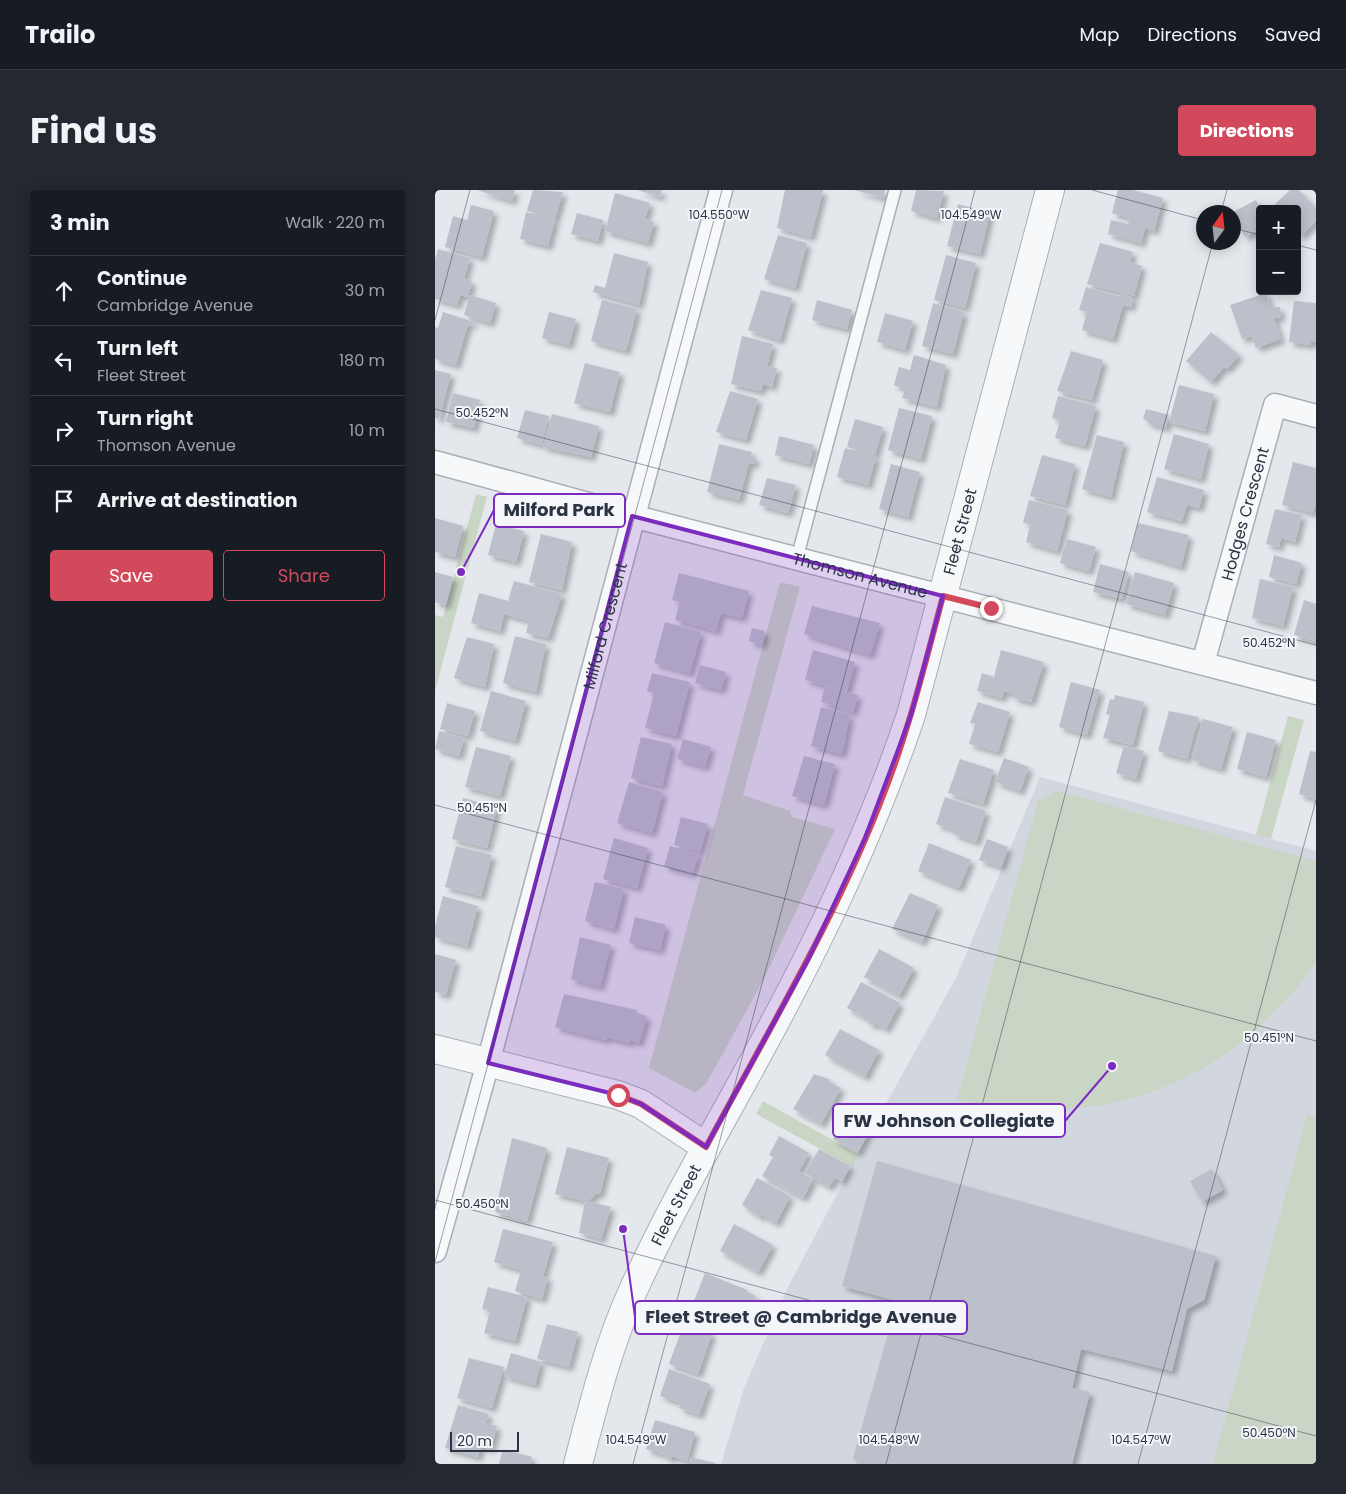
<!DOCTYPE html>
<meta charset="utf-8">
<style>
body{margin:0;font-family:Poppins,sans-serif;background:#242831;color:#f1f3f6}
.controls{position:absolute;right:15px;top:15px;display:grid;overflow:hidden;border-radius:5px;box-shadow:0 2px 12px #0003}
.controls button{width:45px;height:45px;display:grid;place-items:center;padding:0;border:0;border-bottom:1px solid #363941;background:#171b24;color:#f1f3f6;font:25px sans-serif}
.compass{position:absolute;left:761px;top:15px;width:45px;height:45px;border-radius:50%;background:#171b24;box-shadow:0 2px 12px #0003;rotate:15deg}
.scale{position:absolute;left:15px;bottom:12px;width:69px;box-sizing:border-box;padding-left:5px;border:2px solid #2b3445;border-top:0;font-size:14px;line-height:18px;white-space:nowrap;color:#2b3445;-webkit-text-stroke:4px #f4f6f9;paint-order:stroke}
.stop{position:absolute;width:15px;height:15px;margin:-11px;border:4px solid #d1495b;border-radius:50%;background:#fff}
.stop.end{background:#d1495b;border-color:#fff;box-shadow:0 1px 5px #0008}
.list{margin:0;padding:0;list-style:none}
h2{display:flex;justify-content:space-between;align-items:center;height:65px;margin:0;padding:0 20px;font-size:21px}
h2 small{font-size:16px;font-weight:400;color:#9ea1a6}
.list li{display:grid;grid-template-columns:32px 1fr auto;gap:15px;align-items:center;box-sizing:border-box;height:70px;padding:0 20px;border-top:1px solid #363941}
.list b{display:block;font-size:19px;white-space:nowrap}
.list p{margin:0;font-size:16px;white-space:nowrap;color:#9ea1a6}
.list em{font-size:16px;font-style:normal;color:#9ea1a6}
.actions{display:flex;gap:10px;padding:15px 20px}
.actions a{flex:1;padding:11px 0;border:1px solid #d1495b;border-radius:5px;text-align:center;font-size:18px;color:#d1495b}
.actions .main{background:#d1495b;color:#fff}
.icon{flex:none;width:28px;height:28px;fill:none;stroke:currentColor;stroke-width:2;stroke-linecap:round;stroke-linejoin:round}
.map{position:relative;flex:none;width:881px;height:1274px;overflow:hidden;border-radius:5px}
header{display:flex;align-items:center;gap:30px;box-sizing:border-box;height:70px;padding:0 25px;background:#171b24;border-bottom:1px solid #363941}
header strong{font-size:24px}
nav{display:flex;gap:28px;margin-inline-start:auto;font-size:18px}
.intro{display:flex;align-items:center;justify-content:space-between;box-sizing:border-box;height:120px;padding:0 30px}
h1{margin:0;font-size:35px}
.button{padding:12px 22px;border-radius:5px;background:#d1495b;color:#fff;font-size:18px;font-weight:700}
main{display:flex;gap:30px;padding:0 30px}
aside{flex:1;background:#171b24;border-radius:5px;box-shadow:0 2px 12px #0003}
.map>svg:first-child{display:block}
</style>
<header>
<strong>Trailo</strong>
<nav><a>Map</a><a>Directions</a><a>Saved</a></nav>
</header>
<div class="intro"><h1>Find us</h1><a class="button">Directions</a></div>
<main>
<aside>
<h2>3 min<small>Walk · 220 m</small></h2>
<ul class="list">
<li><svg class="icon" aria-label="ahead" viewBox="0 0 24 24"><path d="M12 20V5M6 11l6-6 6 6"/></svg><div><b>Continue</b><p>Cambridge Avenue</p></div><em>30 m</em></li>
<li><svg class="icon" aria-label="left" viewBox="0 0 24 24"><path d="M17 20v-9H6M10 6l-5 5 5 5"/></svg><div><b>Turn left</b><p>Fleet Street</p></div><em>180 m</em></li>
<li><svg class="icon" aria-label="right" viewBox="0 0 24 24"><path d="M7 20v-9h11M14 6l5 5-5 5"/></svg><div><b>Turn right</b><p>Thomson Avenue</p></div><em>10 m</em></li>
<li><svg class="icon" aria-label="arrive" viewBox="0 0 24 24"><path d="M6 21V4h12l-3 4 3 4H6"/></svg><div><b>Arrive at destination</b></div></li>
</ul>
<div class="actions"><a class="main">Save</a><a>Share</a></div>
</aside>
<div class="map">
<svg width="881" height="1274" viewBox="0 0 881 1274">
<defs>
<filter id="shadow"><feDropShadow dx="4.5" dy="4.5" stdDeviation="2.5" flood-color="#0004"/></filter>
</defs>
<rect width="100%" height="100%" fill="#e4e7ec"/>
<path fill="#d2d6de" d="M605,587L881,661V1274H286L309,1198L352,1099L423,964L521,788Z"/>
<g fill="#c9d6c5">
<path d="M41,304L52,307L0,501V425L8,427Z"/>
<path d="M345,392L365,397L308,605L355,621L357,627L400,639L329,789L271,894L260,903L214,878Z"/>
<path d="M853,526L869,530L836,649L821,645Z"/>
<path d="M622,601L881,671C881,695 881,719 881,743C881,751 881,762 881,769C878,781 853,808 844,817C759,910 641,937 522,910L603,611Z"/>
<path d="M328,911L423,964L418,977L321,924Z"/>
<path d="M872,925L881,928V1274H778Z"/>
</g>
<g fill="#bbc0ca" filter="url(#shadow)">
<path d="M42,0H80L77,11Z"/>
<path d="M98,0L128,2L120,29L92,21Z"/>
<path d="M202,0H227L225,7Z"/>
<path d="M350,0H388L376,47L342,38Z"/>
<path d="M419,0H450L448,8Z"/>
<path d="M481,0L509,1L502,28L476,21Z"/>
<path d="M683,0H698L728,8L719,41L710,38L706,53L673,44L676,30L693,34L695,28L677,23Z"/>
<path d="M855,0H864L881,18V31L866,46L862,42V19H840L838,16Z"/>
<path d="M180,3L215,13L210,29L219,32L213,53L170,41Z"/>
<path d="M821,10L826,19L825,39L810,47L798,22Z"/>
<path d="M523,14L555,23L545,64L512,56Z"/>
<path d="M36,15L59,21L47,67L10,57L18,26L32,30Z"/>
<path d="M91,22L120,30L113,56L85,49Z"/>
<path d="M142,23L168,30L163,51L136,44Z"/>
<path d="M343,45L372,53L360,98L329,89Z"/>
<path d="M665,53L698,62L695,72L707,76L699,106L652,94Z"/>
<path d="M3,59L35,68L29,89L37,91L33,107L25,105L22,115L0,109V70Z"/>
<path d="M179,63L213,72L204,115L158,102L160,95L170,98Z"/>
<path d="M511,65L541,73L530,118L499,110Z"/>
<path d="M651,97L686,107L687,104L698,108L696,117L688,115L678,149L647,140L652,122L644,120Z"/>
<path d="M326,100L357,108L345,150L313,140Z"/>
<path d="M831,103L837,122V117H845L846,127L839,128L846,149L821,158L817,146L807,149L795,115Z"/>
<path d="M35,105L61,113L55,133L29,125Z"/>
<path d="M167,110L202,119L191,161L156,151Z"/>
<path d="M382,110L417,120L412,139L377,130Z"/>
<path d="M859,111L881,113V152L876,151V155L854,152Z"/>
<path d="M498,113L529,122L518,164L487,156Z"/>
<path d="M8,122L39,132L38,135L33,134L21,175L0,169V137L3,138Z"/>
<path d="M114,122L141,129L134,155L107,148Z"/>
<path d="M450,123L478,131L470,160L442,152Z"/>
<path d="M776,142L804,165L792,179L789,177L776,192L751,171Z"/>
<path d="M307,146L338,154L332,176L342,178L337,197L328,194L326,201L296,194Z"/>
<path d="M636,161L668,170L657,210L622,201Z"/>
<path d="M479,165L511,175L502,217L467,208L470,199L459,195L464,177L475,180Z"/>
<path d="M150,173L185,182L175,222L139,213Z"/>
<path d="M0,180L16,184L4,229L0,228Z"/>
<path d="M744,195L779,204L770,241L734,232Z"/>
<path d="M295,201L323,209L311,250L281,242Z"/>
<path d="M18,203L45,210L39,238L11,232Z"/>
<path d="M623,206L661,216L650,256L620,248L625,230L617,228Z"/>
<path d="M464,218L497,226L486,269L453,260Z"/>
<path d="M711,219L734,225L731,238L713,233V231L708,229Z"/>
<path d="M90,220L114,226L107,255L82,248Z"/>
<path d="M117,224L164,236L156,267L108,257Z"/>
<path d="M420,229L448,237L440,265L412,257Z"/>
<path d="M739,244L774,254L766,289L729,279Z"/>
<path d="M662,245L689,252L676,307L647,299Z"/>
<path d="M344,246L379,255L374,274L340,265Z"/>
<path d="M284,254L317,262L316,267L321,268L319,274L314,273L304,310L272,302Z"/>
<path d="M410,258L441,267L433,295L402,287Z"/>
<path d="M607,265L640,274L630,315L595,306Z"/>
<path d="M858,272L881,278V311L878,323L847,315Z"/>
<path d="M456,274L485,282L473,327L444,319Z"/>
<path d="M722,287L769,300L764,318L752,315L747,331L712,322Z"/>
<path d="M332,288L361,295L353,323L324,315Z"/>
<path d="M594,310L633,320L622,361L591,352L595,335L588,332Z"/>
<path d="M840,319L867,325L860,352L846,348L844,357L831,354Z"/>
<path d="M0,328L28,336L20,367L0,362Z"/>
<path d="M703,333L754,345L746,377L696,361Z"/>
<path d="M61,334L89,341L81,372L53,365Z"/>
<path d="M106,344L137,352L127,400L94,392Z"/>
<path d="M632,349L661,357L654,381L625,373Z"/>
<path d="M839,365L867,373L861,394L834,387Z"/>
<path d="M665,374L694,382L687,409L658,402Z"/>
<path d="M0,382L18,387L11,415L0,412Z"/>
<path d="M700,382L739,393L730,425L691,414Z"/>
<path d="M244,383L314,401L307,428L286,423L281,441L240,430L245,412L237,410Z"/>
<path d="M825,389L858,397L848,436L817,428Z"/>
<path d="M79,391L127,404L113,448L91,443L94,431L69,424L65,441L36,433L44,403L73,411Z"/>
<path d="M869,410L881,414V451L859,445Z"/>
<path d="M377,416L445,433L435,465L369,444Z"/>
<path d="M230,432L266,442L255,483L219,473Z"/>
<path d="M317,438L330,441L327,455L314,451Z"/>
<path d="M80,446L111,454L101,502L68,493Z"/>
<path d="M32,447L59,454L50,497L19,488Z"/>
<path d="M378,460L420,472L412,501L370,490Z"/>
<path d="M566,460L609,472L596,512L578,508L579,504L569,501L567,508L542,501L547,483L559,487Z"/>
<path d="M265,475L291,482L286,500L260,493Z"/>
<path d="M217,483L255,492L241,546L210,538L219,503L212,501Z"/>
<path d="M636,492L665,500L652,545L624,537Z"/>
<path d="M390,496L423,505L418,522L386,512Z"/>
<path d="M56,501L91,511L80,551L45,541Z"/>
<path d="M680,505L709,512L698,555L668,548L675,525L671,524L675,509L679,510Z"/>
<path d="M543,512L575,522L563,562L534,554L540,534L535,533Z"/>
<path d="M12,513L40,521L33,546L5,539Z"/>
<path d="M386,517L415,525L407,564L376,556Z"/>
<path d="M734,521L764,527L752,569L723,561Z"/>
<path d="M768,529L798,537L786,579L757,570Z"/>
<path d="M4,541L29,548L24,566L0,559Z"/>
<path d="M812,542L841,550L831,587L802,579Z"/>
<path d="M206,547L237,554L227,596L196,588Z"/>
<path d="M248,549L276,557L270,577L242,569Z"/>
<path d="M689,556L709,561L701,589L681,583Z"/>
<path d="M41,557L76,566L65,606L30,597Z"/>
<path d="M875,561L881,562V609L864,604Z"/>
<path d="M369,566L400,574L389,615L357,606Z"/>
<path d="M569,568L594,577L585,601L560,592Z"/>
<path d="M525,569L559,580L548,614L513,603Z"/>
<path d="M194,592L228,602L217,643L182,633Z"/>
<path d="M510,607L551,621L541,652L518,644L519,640L501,634Z"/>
<path d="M28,608L62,617L52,658L17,649Z"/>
<path d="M246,627L273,634L265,662L239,655Z"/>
<path d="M179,648L213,658L202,698L168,689Z"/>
<path d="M552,649L573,657L566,677L544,670Z"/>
<path d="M494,653L536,670L524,698L483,681Z"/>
<path d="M21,656L57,665L46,706L10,697Z"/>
<path d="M235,656L264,664L257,684L229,676Z"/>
<path d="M160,692L189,699L179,739L150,731Z"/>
<path d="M475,703L503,715L487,752L457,739Z"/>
<path d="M8,706L43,716L32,756L0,747V736Z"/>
<path d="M200,727L231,735L225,760L194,753Z"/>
<path d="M145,747L176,755L165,797L136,789Z"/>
<path d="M444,759L479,778L464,806L429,787Z"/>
<path d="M0,764L21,770L11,805L0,802Z"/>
<path d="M426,792L465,813L451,839L439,833L438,836L432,832L434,830L412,818Z"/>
<path d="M129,804L202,820L201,823L212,826L204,853L195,850L194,853L172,847L171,850L120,837Z"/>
<path d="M405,839L444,860L430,887L390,865Z"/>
<path d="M379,884L396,890L394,892L406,898L386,934L358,919Z"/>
<path d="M412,922L437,936L422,963L398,949Z"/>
<path d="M344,946L374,963L364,981L378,989L368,1008L327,986L338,967L334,965Z"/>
<path d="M77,948L112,958L92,1031L60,1022Z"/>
<path d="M132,957L174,968L165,1004L162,1003L153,1011L176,1017L166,1049L144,1043L150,1011L120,1004Z"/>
<path d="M384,959L415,976L407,991L400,988L394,997L370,983Z"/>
<path d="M442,971L781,1066L769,1110L752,1119L737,1181L646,1159L637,1198L655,1202L637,1274H424L418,1268L462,1111L407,1096Z"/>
<path d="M777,979L788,1000L767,1012L755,991Z"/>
<path d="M322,988L355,1006L341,1033L326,1025L325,1027L307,1015Z"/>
<path d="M299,1034L338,1055L323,1082L285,1061Z"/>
<path d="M68,1039L118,1052L108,1086L113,1088L107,1109L80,1101L86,1080L59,1072Z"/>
<path d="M270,1083L312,1100V1102L321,1106L317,1114L307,1111L300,1128L259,1111Z"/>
<path d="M53,1097L92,1107L80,1151L49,1143L55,1121L47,1119Z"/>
<path d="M249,1133L277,1143L263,1184L234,1174Z"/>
<path d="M112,1134L143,1142L134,1177L102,1169Z"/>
<path d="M76,1163L106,1172L100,1195L69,1186Z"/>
<path d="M34,1168L69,1177L57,1218L22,1208Z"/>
<path d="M234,1179L275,1194L264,1225L244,1218L246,1213L225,1206Z"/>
<path d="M23,1215L54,1224L51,1233L62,1236L56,1259L46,1256L43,1267L10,1258Z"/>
<path d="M220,1230L260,1242L252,1271L237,1266L236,1269L230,1267V1265L211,1259Z"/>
<path d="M68,1259L97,1267L95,1274H64Z"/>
<path d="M255,1267L280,1273V1274H254Z"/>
</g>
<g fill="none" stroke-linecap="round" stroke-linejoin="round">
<g stroke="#a9aeb7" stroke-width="14">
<path id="service" d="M362,368L460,0"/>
</g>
<g stroke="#a9aeb7" stroke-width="25">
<g id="minor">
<path id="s1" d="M0,272L197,326L881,503"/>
<path id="s2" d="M768,473L840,215L881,226"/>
<path id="s3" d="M0,1061L53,873L286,0"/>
</g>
</g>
<g stroke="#a9aeb7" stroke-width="30">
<g id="tertiary">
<path d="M0,859L183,905L206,914L271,957"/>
<path id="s4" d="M143,1274C158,1217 172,1159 196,1105C236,1016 287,931 333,845C389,741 438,638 476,525L615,0"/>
</g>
</g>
<use href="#service" stroke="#f7f8fa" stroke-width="11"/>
<use href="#minor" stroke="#f7f8fa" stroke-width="22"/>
<use href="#tertiary" stroke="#f7f8fa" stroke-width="28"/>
</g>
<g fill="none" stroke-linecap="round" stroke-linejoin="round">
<path stroke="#d1495b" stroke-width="6" d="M183,905L206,914L271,957C334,839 404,723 451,598C475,536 491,470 508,406L556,418"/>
</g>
<path fill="#7b2cbf" fill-opacity="0.2" stroke="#7b2cbf" stroke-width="4" stroke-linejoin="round" d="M197,326L508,406L476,525L430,648L373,770L271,957L206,914L183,905L53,873Z"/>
<path fill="none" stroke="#2b3445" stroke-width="1" stroke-opacity="0.45" d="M657,0L768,30M786,22L792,0M798,38L825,45M862,55L881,60M0,130L35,0M0,219L881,455M0,615L881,851M0,1010L881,1246M0,1072L287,0M198,1274L540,0M451,1274L778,52M703,1274L881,610"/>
<g text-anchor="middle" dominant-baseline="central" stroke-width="4" stroke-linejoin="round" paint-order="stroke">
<g font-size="16" fill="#2b3445" stroke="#f4f6f9">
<text stroke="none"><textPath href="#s2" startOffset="155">Hodges Crescent</textPath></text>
<text stroke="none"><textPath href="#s4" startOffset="1012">Fleet Street</textPath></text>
<text stroke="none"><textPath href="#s1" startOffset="440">Thomson Avenue</textPath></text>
<text stroke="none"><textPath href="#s3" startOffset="648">Milford Crescent</textPath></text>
<text stroke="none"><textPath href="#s4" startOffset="278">Fleet Street</textPath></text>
</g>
</g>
<g font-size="12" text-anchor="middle" fill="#2b3445" stroke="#f4f6f9" stroke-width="4" stroke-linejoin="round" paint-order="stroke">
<text x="284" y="29">104.550°W</text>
<text x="536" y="29">104.549°W</text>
<text x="47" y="227">50.452°N</text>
<text x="834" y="457">50.452°N</text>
<text x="47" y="622">50.451°N</text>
<text x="834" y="852">50.451°N</text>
<text x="47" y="1018">50.450°N</text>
<text x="834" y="1247">50.450°N</text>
<text x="201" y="1254">104.549°W</text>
<text x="454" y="1254">104.548°W</text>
<text x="706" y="1254">104.547°W</text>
</g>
<path fill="none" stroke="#7b2cbf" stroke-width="2" d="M26 382L59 320M677 876L630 931M188 1039L200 1127"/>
<g fill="#7b2cbf" stroke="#f4f6f9" stroke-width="2">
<circle cx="26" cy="382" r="5"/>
<circle cx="677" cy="876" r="5"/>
<circle cx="188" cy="1039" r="5"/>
</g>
<g fill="#f4f6f9" stroke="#7b2cbf" stroke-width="2">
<rect x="59" y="304" width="131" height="33" rx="5"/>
<rect x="398" y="914" width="232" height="33" rx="5"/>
<rect x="200" y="1111" width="332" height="33" rx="5"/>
</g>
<g font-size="18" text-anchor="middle" font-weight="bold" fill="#2b3445">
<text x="124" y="326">Milford Park</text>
<text x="514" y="937">FW Johnson Collegiate</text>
<text x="366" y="1133">Fleet Street @ Cambridge Avenue</text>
</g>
</svg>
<div class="controls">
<button>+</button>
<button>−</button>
</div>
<svg class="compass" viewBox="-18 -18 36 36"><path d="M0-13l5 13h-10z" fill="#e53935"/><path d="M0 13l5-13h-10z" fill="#9ea1a6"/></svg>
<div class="scale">20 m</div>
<div class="stop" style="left:183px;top:905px"></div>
<div class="stop end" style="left:556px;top:418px"></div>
</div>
</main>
